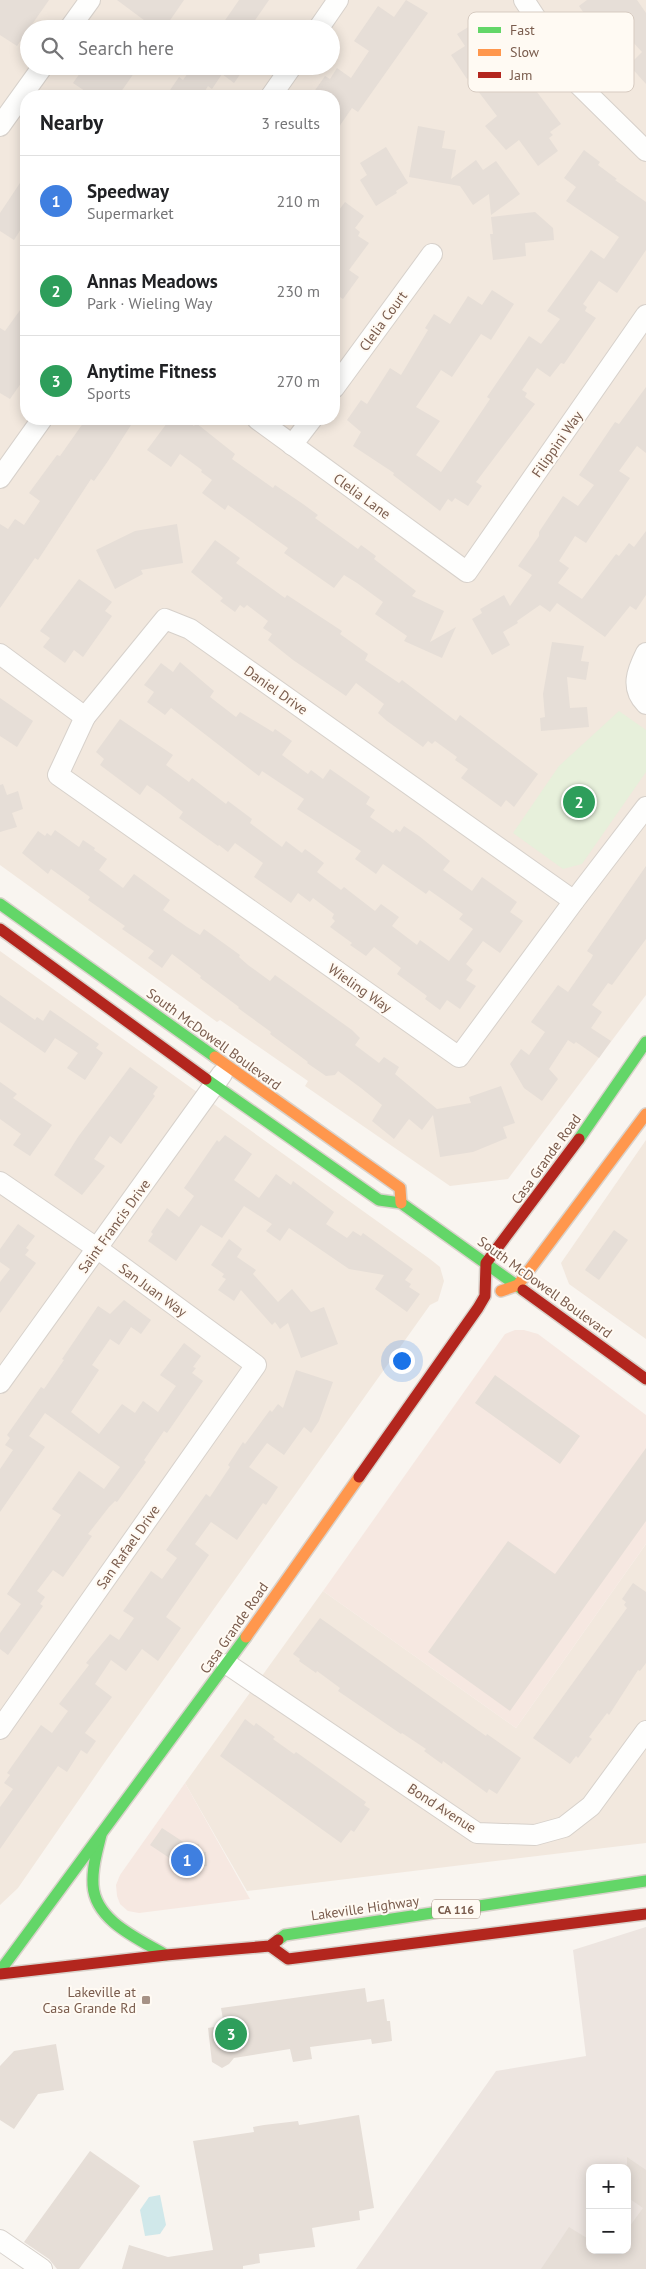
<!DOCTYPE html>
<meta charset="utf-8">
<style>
body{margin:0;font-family:"PT Sans",sans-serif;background:#f6f6f6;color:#202124}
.controls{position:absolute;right:15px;bottom:15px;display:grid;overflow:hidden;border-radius:10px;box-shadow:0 2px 12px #0003}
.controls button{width:45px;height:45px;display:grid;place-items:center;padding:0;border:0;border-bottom:1px solid #e0e0e0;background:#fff;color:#202124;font:25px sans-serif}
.you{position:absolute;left:401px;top:1360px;width:18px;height:18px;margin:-12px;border:4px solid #fff;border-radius:50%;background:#1a73e8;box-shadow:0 0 0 8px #1a73e833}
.badge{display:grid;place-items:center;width:32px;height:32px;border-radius:50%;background:#0f766e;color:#fff;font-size:16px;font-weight:700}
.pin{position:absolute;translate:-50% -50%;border:2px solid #fff;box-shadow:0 1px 5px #0006}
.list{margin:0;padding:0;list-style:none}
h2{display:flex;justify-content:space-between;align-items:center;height:65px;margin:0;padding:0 20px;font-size:21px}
h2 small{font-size:16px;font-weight:400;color:#757577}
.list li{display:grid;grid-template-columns:32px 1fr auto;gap:15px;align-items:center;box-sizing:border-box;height:90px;padding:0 20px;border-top:1px solid #e0e0e0}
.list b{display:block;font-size:19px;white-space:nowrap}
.list p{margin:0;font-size:16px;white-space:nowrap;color:#757577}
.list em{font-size:16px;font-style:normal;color:#757577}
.icon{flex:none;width:28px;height:28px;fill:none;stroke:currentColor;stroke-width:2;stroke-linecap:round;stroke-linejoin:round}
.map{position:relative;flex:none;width:646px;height:2269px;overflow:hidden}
.search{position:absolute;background:#fff;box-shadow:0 2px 12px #0003;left:20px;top:20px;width:320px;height:55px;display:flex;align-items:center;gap:12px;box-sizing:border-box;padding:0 18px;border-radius:28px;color:#757577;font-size:19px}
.panel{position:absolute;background:#fff;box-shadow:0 2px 12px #0003;left:20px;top:90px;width:320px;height:335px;border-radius:20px}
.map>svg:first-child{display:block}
</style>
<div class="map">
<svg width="646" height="2269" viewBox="0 0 646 2269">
<rect width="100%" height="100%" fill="#f9f5f0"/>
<g fill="#f2e8de" fill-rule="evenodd">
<path d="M0,0H646V995L508,1179L450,1186L305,1086L308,1081L220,1020L217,1022L0,865ZM29,29H331V66H29ZM26,96H334V419H26Z"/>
<path d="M0,951L430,1259L440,1267L444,1281L438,1301L430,1305L105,1762L18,1888L0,1905Z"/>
<path d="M646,1140V1339L569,1284L561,1263Z"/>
<path d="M646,1544V1843L247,1891L185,1783L323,1591L516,1728Z"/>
</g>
<g fill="#f6e8e1">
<path d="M515,1330H524L538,1334L646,1415V1544L516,1728L323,1591L505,1334Z"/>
<path d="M185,1783L250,1899L139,1913L128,1911L120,1904L117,1896L116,1885L120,1875Z"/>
</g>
<path fill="#ede5e0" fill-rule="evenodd" d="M646,1927V2269H356L496,2071L586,2056L573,1950ZM590,2168H627V2250H590Z"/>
<path fill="#e7f0db" d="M619,711L646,730V772L582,864L563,869L513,833L559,766Z"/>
<path fill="#d0e8ea" d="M160,2195L166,2225L160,2234L145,2236L140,2210L149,2197Z"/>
<g fill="#e6ded7">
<path d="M0,0H49L17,46L0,35Z"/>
<path d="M117,0H184L164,29H156Z"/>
<path d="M239,0H269L249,29H219Z"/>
<path d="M406,0L428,13L358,112L352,108L334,134V96H311L325,76L330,79L337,68L351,78L369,51L354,41L365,25L378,6L394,17Z"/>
<path d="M587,0H637L646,13V84L629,65L642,52L621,29L606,39L593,20L590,22L579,6Z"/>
<path d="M486,16L496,30L492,33L506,53L504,55L521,79L525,76L561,124L550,132L553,135L549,138L558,151L538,166L519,140L506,150L485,126L497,116L468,78L467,79L451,55L465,46L457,34Z"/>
<path d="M85,66H139L118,96H81L85,91L73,83Z"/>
<path d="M193,66H246L234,83L222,74L212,89L208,86L202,96H166L179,77L183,80Z"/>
<path d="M418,126L445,131L442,148L456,150L451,179L476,160L483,170L496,161L520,194L491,215L489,194L473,205L460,186L409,177Z"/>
<path d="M386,147L408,183L396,191L397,193L376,206L360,180L367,175L360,163Z"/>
<path d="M584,150L600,162L598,165L617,179L615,180L646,202V250L617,293L599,281L583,304L587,307L585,311L596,318L564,364L561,363L550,377L537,368L522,390L527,393L525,397L535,404L476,482L482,486L468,506L455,498L452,502L448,499L440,511L393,475L394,473L353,446L361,432L347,420L361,400L367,404L390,368L401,375L428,330L425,328L434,314L450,324L468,296L482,305L492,290L514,304L491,340L481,334L452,377L441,370L416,407L440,421L416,455L441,472L490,399L487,397L529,336L541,344L560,319L547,311L586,257L591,250L604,259L619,237L566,201L576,187L564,178Z"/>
<path d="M26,174V221L14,240L0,231V213Z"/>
<path d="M345,202L364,216L355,228L360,232L358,236L369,243L349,270L359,277L343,299L334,293V217Z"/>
<path d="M535,212L553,228L554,240L525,243L526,256L493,260L490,234H493L491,217Z"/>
<path d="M26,302V376L10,399L0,393V328L5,331Z"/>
<path d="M646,387V453L637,446L619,471L630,478L586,543L575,536L559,561L569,568L558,583L582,599L616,554L619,556L629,543L634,547L646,531V595L636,610L630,606L605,637L557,603L550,612L540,605L517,621L518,623L503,632L510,645L492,655L472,619L482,613L480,609L504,595L510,606L532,575L518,566L539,536V532L563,496L578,506L594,485L579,475L615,422L619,424Z"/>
<path d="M86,419H122L131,425L108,461L94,481L91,479L38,560L35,558L0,608V524L8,529L15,519L24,525L40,501L29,493L57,455L60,456Z"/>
<path d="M170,419H184L194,426L196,423L235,454L232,459L273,488L275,485L303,504L318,515L315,518L358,549L361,545L376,556L374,559L416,591L412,596L444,611L430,642L456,627L442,658L404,641L407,636L375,614L383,602L357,583L344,575L334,588L284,553L288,548L228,505L225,510L202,493L212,480L201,472L202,470L180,454L171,467L147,450Z"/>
<path d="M177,524L183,563L141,570L143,574L115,589L96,550L135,531Z"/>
<path d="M215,540L240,558L236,563L285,598L287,595L342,631L340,634L368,654L365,660L399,683L402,680L456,721L460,715L538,774L514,807L506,800L501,807L461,778L468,769L455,760L457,757L435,741L432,744L428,741L423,747L387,721L378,713L384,704L356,683L346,696L293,660L268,640L272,634L263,628L268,621L247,605L244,608L240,605L235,612L220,601L223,598L191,572Z"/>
<path d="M79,579L112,602L105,611L112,616L83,657L74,650L65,663L43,647L50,638L40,631Z"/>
<path d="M552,642L584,646L581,661L589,662L586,680L567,677L570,708L587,707L589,727L541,731L540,718L545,717L543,694Z"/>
<path d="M180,662L214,691L210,697L236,717L240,712L273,732L275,729L292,741L282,755L308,774L311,770L323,779L330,769L370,797L366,804L375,810L370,817L393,833L396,829L400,832L404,826L419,836L450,861L443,870L472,891L482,877L517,902L510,912L523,921L500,953L483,941L466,964L473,970L466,980L476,986L460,1009L447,1000L440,1010L425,999L427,996L397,974L401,968L374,947L366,956L350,945L352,943L330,927L335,921L332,918L334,914L313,898L310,902L298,893L291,903L254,877L263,863L235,843L228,852L219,845L218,846L179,818L183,812L160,794L147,785L140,795L100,765L104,759L96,752L120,719L173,755L166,765L189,782L192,778L226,804L228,801L252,819L250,823L282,847L286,841L302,853L305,849L324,863L317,872L341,890L344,887L375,911L381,904L399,917L392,926L417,945L420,940L449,961L473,929L459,919L463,914L429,890L426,894L383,864L376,874L355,859L361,851L297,809L304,799L262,771L259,776L171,708L165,715L147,702L154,692L144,685L161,663L173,672Z"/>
<path d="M0,698L33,721L17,747L0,736Z"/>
<path d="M3,784L7,795L18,791L23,809L12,813L17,827L0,832V785Z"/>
<path d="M55,830L79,847L83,840L95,848L94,850L107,859L99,870L123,888L134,874L170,900L163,910L187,927L200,935L204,929L240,955L239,957L248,965L270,981L275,975L352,1030L360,1038L355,1045L379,1063L384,1057L399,1067L395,1074L437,1109L471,1103L469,1097L501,1086L515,1123L503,1127L507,1138L473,1152L440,1157L433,1115L422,1130L409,1119L394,1139L372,1121L382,1105L361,1088L338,1071L335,1075L326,1076L307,1063L308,1062L270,1034L271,1032L238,1008L239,1007L200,978L201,976L172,954L162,968L148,958L154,951L122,929L125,926L88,900L90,897L51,869L48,874L22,853L38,831L45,836L47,833L51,836Z"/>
<path d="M646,866V939L612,985L608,983L592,1005L602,1012L591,1028L611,1041L599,1058L576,1042L574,1044L568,1040L549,1069L558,1079L542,1101L524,1088L510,1064L521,1049L529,1055L545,1032L531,1022L558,985L568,992L591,959L593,955L587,951Z"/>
<path d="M0,995L35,1020L37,1017L43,1021L50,1010L99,1044L96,1048L103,1053L85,1080L67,1068L78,1053L55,1038L45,1053L0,1022Z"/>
<path d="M130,1067L158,1087L153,1094L155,1096L121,1144L110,1136L94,1159L105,1166L82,1195L54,1175L78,1137Z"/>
<path d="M0,1082L17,1094L13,1098L52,1125L30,1156L13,1145L21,1134L0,1119Z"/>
<path d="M225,1135L252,1154L234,1180L259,1198L276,1174L291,1185L293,1181L334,1212L326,1224L347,1238L353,1231L361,1236L363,1233L413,1269L405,1280L411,1284L409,1287L420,1294L407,1312L375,1289L384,1275L349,1269L289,1228L280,1241L266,1231L272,1224L244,1206L222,1238L201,1225L176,1261L148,1241L153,1234L151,1232L167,1208L179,1217L194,1196L184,1188L217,1140L219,1142Z"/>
<path d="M18,1224L35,1236L26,1248L29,1250L25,1255L36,1263L0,1313V1282L10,1269L0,1262V1249Z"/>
<path d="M614,1230L628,1240L599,1280L585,1270Z"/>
<path d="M229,1239L242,1249L237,1257L256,1270L253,1274L278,1302L292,1289L311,1312L324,1307L338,1344L301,1358L288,1323L280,1329L275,1322L272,1325L241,1290L234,1301L218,1290L226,1279L222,1277L224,1274L211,1265Z"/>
<path d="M124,1300L151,1320L141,1334L131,1327L119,1345L110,1339L92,1365L99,1370L71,1412L99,1434L122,1404L135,1413L143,1401L158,1412L176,1386L160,1375L184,1343L201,1356L193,1367L196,1368L192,1373L203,1381L167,1433L164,1431L144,1460L146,1462L117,1502L115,1501L109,1507L88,1534L92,1536L63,1577L53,1570L37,1591L45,1597L40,1604L43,1606L8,1655L0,1649V1633L21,1604L7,1594L61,1515L52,1509L79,1471L104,1489L120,1467L45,1413L29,1436L45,1447L0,1512V1469L13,1450L5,1445L10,1438L7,1435L41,1387L44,1389L64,1360L62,1359L98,1306L110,1314Z"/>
<path d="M296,1370L333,1382L319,1421L311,1433L304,1427L284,1455L267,1443L249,1467L278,1487L266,1505L263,1503L237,1540L211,1522L195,1544L209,1555L166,1617L181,1628L158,1661L142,1649L126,1671L111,1660L95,1684L112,1697L85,1733L96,1741L87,1754L81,1750L67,1772L58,1766L0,1849V1807L13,1789L4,1783L10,1775L7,1773L41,1725L52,1733L68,1711L59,1704L89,1665L86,1663L110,1634L119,1640L134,1618L123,1611L151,1571L162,1579L177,1558L166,1550L206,1494L210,1497L230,1467L228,1465L243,1442L245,1444L270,1410L272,1412L278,1404L283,1408Z"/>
<path d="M495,1375L580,1436L560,1464L475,1403Z"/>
<path d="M646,1448V1521L510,1711L428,1652L508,1541L555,1574Z"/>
<path d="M633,1583L646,1592V1663L640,1671L638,1670L609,1715L607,1713L589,1737L592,1739L578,1758L576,1756L570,1764L533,1738L627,1608L624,1605L626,1602L622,1599Z"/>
<path d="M320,1618L486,1736L487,1734L521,1758L497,1794L489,1789L487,1793L443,1761L442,1764L424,1751L426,1749L402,1733L401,1734L338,1691L340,1688L317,1671L316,1673L299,1661L300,1659L293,1654Z"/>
<path d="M245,1719L254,1726L256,1723L275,1737L273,1739L294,1754L296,1752L366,1802L364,1805L370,1809L354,1832L351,1830L341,1843L220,1756Z"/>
<path d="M162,1828L188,1845L199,1844L200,1852H206L207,1866L175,1869L174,1861L150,1845Z"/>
<path d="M365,1988L367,2002L384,1999L387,2021H390L392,2041L372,2044L371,2039L310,2047L312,2059L293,2062L290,2049L234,2058L229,2064L222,2068L212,2062L208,2028L224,2025L221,2008Z"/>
<path d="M56,2044L64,2090L38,2094L14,2129L0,2120V2066L14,2051Z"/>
<path d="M359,2115L374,2208L359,2211L360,2220L312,2228L315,2247L259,2254L260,2263L243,2266V2269H122L129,2245L168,2257L213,2250L193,2141L254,2132L253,2127L264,2125L298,2121L299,2125Z"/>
<path d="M90,2151L140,2186L79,2269H57L49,2259L24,2242Z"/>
<path d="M627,2157L646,2170V2269H541L569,2227L590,2240V2250H627V2230L643,2208L627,2197Z"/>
</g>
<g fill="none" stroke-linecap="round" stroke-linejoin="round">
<g stroke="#d7d1cb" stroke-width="22">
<g id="street">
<path d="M524,0L580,86L646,151"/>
<path d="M69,29L90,0"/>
<path d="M318,29L338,0"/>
<path d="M271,96L292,66"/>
<path d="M0,126L43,66"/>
<path d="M334,388L432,254"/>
<path d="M257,419L467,572L646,315"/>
<path d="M292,445L312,419"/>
<path d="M0,478L42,419"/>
<path d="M646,653C637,671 630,688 646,704"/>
<path d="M0,654L85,717L165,619L190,629L574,901"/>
<path d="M85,717L58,775L459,1057L574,901L646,807"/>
<path d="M0,1182L98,1249L256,1365L0,1729"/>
<path d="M0,1383L222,1074"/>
<path d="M227,1664L477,1833L535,1835L564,1827L591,1806L646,1731"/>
<path d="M0,2240L42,2269"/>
</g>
</g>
<g stroke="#d9d2cb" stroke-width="14">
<g id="fast">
<path d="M0,904L215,1057"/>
<path d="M206,1079L379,1200L401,1203L523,1290"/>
<path d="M579,1139L646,1042"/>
<path d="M101,1835C97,1851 92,1868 93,1885C95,1921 139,1939 166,1955"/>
<path d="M278,1940L285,1935L646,1881"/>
<path d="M0,1971L246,1637"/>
</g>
</g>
<g stroke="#d9d2cb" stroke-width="14">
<g id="slow">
<path d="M215,1057L400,1188L401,1203"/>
<path d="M501,1291L518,1285L646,1114"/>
<path d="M246,1637L359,1477"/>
</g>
</g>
<g stroke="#d9d2cb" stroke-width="14">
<g id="jam">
<path d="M0,929L206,1079"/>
<path d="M523,1290L646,1379"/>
<path d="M359,1477L478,1308L485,1296L486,1263L579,1139"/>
<path d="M270,1946L288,1959L646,1914"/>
<path d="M0,1974L166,1955L270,1946L278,1940"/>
</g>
</g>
<use href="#street" stroke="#fefefd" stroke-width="20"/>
<use href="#fast" stroke="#63d668" stroke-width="11"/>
<use href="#slow" stroke="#ff974d" stroke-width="11"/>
<use href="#jam" stroke="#b3261e" stroke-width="11"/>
</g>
<rect fill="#a69286" stroke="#fffaf3" stroke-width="2" x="141" y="1995" width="10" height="10" rx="2.5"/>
<g text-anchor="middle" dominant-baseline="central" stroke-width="4" stroke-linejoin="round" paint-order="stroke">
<rect fill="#fffaf3" stroke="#a28b7f" stroke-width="1" x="432" y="1899.5" width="48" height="19" rx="4"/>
<g font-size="12" font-weight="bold" fill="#7a5c4d">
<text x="456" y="1909">CA 116</text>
</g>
<g font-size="14" fill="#7a5c4d" stroke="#fffaf3">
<text transform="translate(383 321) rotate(-54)">Clelia Court</text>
<text transform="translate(557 444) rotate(-55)">Filippini Way</text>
<text transform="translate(362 496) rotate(36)">Clelia Lane</text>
<text transform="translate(276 690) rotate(35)">Daniel Drive</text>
<text transform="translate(360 988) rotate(35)">Wieling Way</text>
<text transform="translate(214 1039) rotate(36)">South McDowell Boulevard</text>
<text transform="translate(546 1159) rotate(-54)">Casa Grande Road</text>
<text transform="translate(114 1226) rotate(-54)">Saint Francis Drive</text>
<text transform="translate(545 1287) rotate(36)">South McDowell Boulevard</text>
<text transform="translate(153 1290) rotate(36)">San Juan Way</text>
<text transform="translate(128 1547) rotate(-55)">San Rafael Drive</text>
<text transform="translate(234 1628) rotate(-55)">Casa Grande Road</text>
<text transform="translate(442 1808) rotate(33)">Bond Avenue</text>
<text transform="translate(365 1908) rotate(-8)">Lakeville Highway</text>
</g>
<g font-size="14" fill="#7a5c4d" stroke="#fffaf3" text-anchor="end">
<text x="136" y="1992">Lakeville at<tspan x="136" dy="16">Casa Grande Rd</tspan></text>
</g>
</g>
<rect x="468" y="12" width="166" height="80" rx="8" fill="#fffaf3" stroke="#d7cbc1" stroke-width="1"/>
<rect x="478" y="27" width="23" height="6" fill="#63d668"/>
<rect x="478" y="49" width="23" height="7" fill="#ff974d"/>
<rect x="478" y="72" width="23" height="6" fill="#b3261e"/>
<g font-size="14" fill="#7a5c4d">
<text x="510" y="35">Fast</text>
<text x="510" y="57">Slow</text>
<text x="510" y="80">Jam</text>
</g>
</svg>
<div class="controls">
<button>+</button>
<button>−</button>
</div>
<div class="you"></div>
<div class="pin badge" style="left:187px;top:1860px;background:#3f7fe0">1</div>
<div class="pin badge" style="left:579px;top:802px;background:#2e9e5b">2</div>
<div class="pin badge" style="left:231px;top:2034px;background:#2e9e5b">3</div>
<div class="search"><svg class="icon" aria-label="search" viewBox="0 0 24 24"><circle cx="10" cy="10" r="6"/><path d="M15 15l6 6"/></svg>Search here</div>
<section class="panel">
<h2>Nearby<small>3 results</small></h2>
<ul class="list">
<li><span class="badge" style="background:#3f7fe0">1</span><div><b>Speedway</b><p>Supermarket</p></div><em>210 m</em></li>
<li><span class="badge" style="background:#2e9e5b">2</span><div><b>Annas Meadows</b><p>Park · Wieling Way</p></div><em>230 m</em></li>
<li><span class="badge" style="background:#2e9e5b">3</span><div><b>Anytime Fitness</b><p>Sports</p></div><em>270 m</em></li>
</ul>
</section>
</div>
